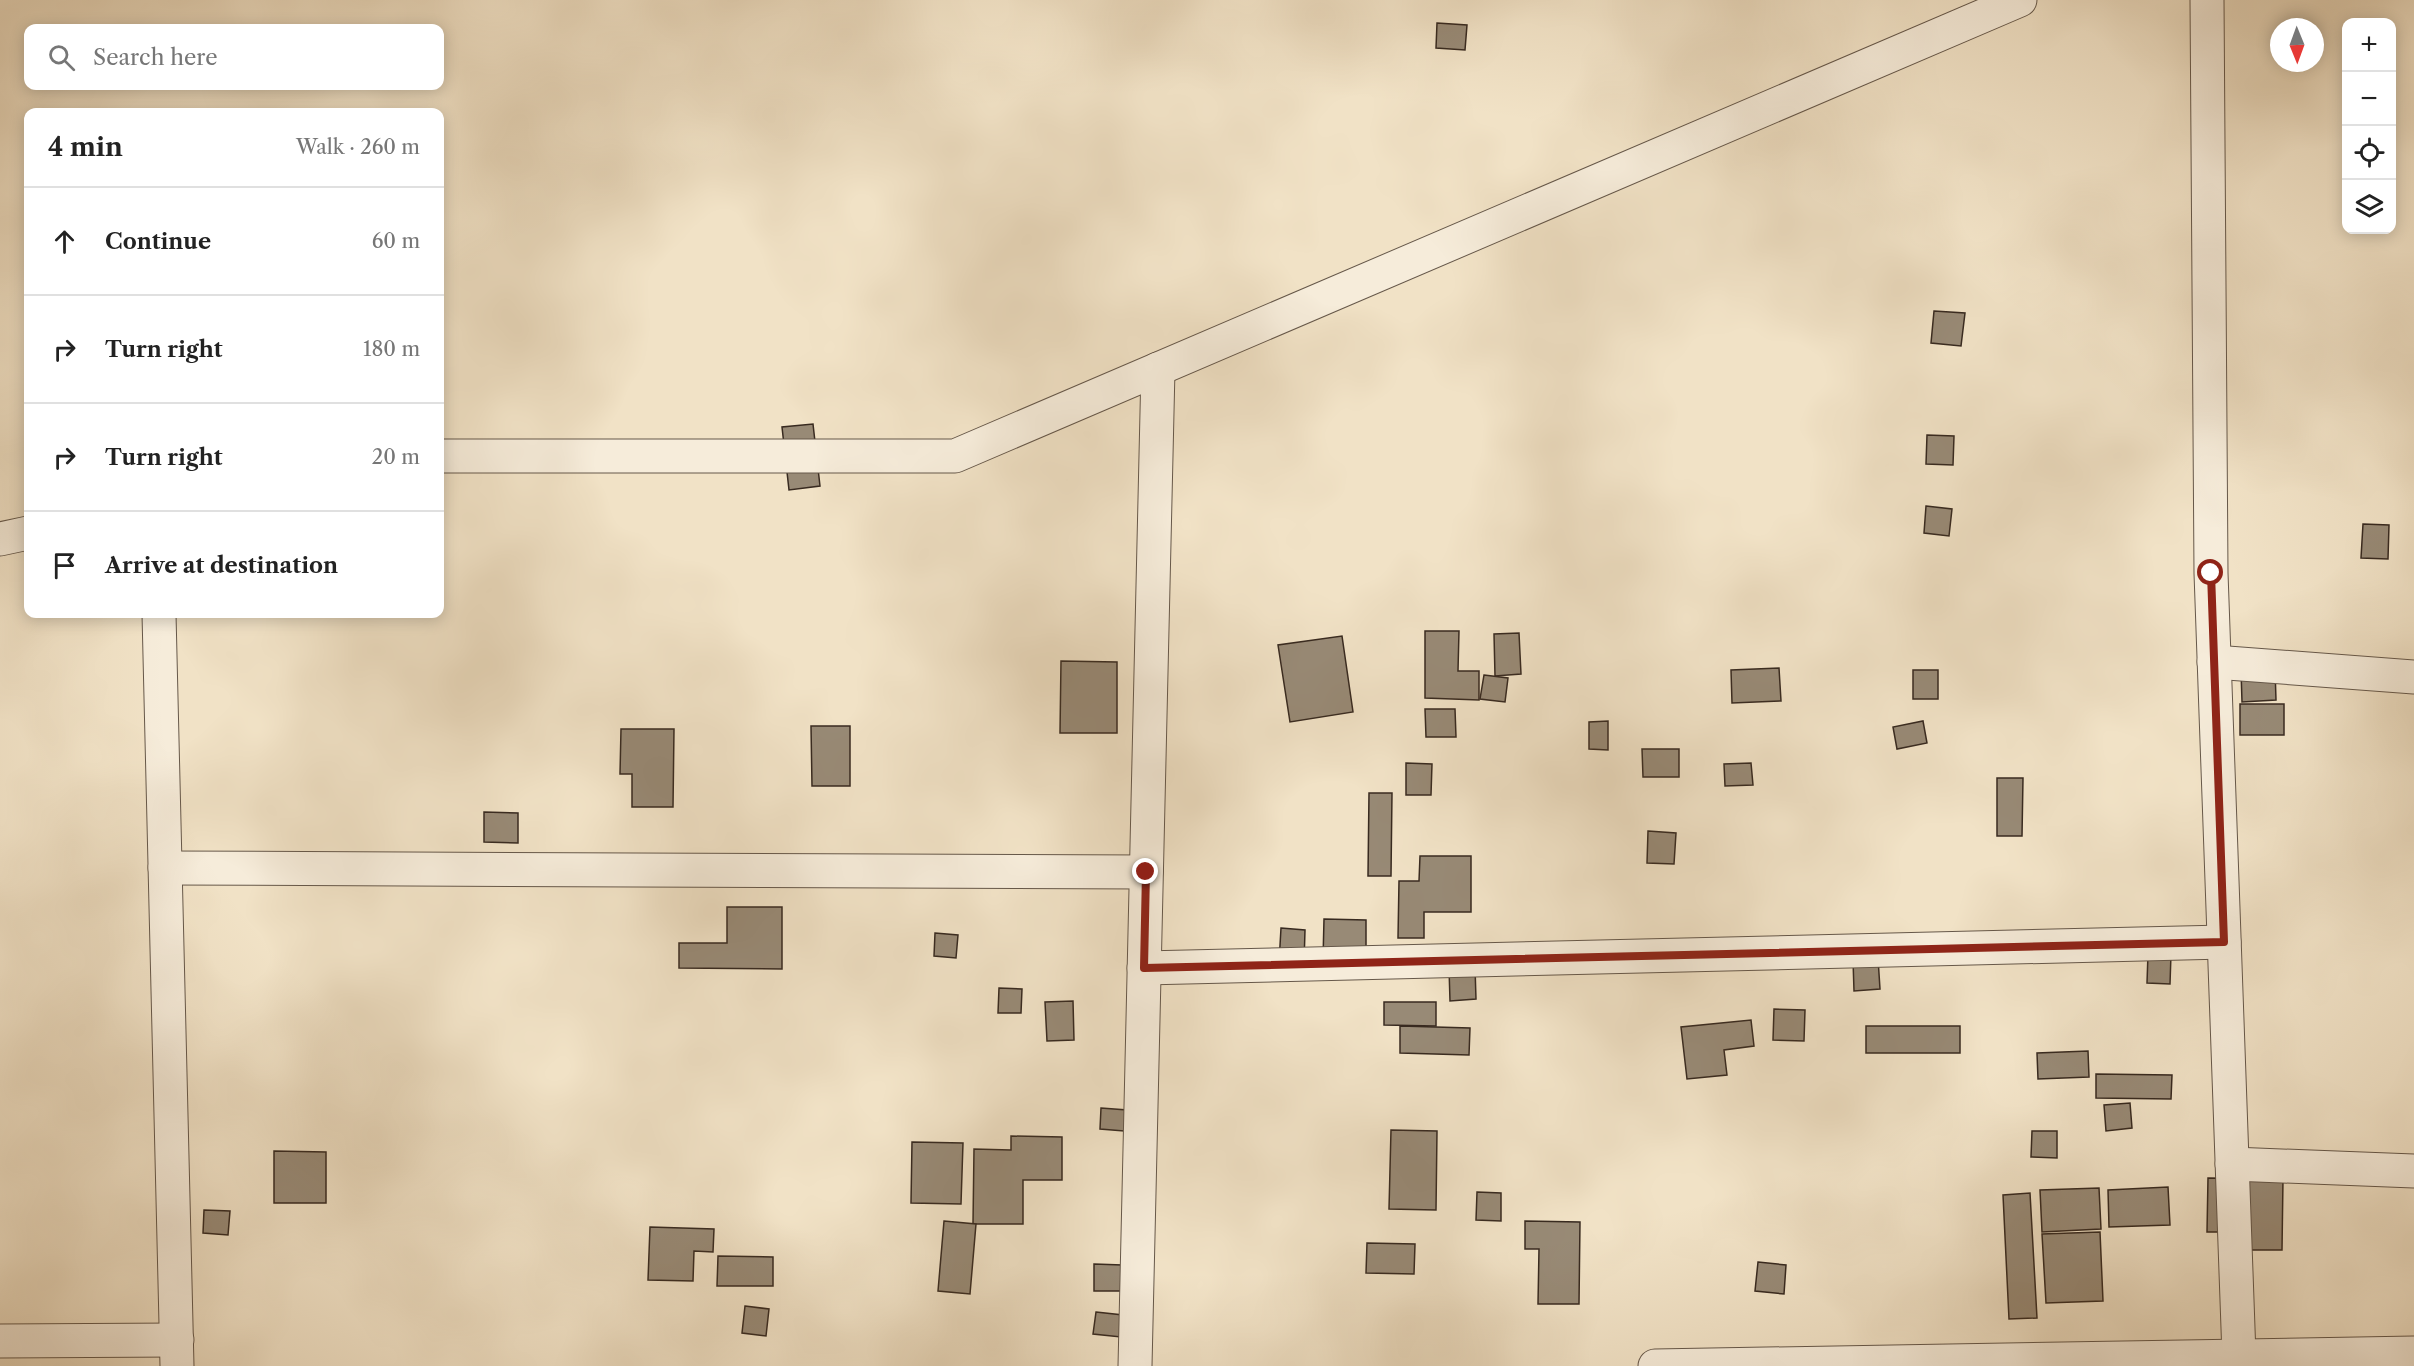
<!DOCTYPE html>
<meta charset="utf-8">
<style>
body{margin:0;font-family:"Libre Caslon Text",serif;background:#f6f6f6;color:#222}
.controls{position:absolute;right:18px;top:18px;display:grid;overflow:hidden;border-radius:12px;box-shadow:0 3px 15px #0003}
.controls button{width:54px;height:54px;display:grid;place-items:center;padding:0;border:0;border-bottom:2px solid #e0e0e0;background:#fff;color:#222;font:30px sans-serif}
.compass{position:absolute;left:2270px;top:18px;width:54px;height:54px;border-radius:50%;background:#fff;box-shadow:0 3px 15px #0003;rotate:179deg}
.stop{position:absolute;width:18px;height:18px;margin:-14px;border:4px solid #8f2418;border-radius:50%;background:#fff}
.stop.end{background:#8f2418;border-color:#fff;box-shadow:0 2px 6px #0008}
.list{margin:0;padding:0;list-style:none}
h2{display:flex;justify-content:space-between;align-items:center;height:78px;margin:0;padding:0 24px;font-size:26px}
h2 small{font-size:20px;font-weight:400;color:#767676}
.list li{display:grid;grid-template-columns:39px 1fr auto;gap:18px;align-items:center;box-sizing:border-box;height:108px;padding:0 24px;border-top:2px solid #e0e0e0}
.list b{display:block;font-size:22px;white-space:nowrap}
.list em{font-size:20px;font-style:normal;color:#767676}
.icon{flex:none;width:33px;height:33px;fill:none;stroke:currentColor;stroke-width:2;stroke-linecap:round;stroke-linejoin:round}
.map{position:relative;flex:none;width:2414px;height:1366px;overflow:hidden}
.search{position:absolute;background:#fff;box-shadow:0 3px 15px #0003;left:24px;top:24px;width:420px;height:66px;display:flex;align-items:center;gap:15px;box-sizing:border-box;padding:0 21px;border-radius:12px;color:#767676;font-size:22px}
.panel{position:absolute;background:#fff;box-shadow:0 3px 15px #0003;left:24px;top:108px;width:420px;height:510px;border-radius:12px}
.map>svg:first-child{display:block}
</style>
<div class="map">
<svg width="2414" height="1366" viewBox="0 0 2414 1366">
<rect width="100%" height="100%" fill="#f1e2c6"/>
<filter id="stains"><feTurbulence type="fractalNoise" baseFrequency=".00333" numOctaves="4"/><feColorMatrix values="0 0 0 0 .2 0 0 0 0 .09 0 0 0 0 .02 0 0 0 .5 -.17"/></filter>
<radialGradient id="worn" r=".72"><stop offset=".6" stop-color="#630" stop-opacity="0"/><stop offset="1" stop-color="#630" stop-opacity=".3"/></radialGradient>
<g fill="#988a76" stroke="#382a20" stroke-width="1.5">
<path d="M1437,23L1467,25L1465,50L1436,48Z"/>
<path d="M1934,311L1965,313L1961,346L1931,343Z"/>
<path d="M813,424L820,486L789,490L782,427Z"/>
<path d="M1927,435L1954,436L1953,465L1926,464Z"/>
<path d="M1926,506L1952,509L1949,536L1924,533Z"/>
<path d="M2363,524L2389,525L2388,559L2361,558Z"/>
<path d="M1425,631H1459L1458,671H1479V700L1425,698Z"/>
<path d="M1519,633L1521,674L1495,676L1494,634Z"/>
<path d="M1342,636L1353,712L1290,722L1278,645Z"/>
<path d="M1061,661L1117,662V733H1060Z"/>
<path d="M1779,668L1781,701L1732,703L1731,670Z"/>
<path d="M2275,668L2276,700L2242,702L2241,670Z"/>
<rect x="1913" y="670" width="25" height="29"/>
<path d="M1484,675L1508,678L1505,702L1480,699Z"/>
<rect x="2240" y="704" width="44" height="31"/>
<path d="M1425,709H1455L1456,737H1426Z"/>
<path d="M1608,721V750L1589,749V722Z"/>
<path d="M1923,721L1927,743L1897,749L1893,727Z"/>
<path d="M811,726H850V786H812Z"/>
<path d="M621,729H674L673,807H632V774H620Z"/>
<path d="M1642,749H1679V777H1643Z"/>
<path d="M1406,763L1432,764L1431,795H1406Z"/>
<path d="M1751,763L1753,785L1725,786L1724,764Z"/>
<path d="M1997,778H2023L2022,836H1997Z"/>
<path d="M1369,793H1392L1391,876H1368Z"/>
<path d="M484,812L518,813V843L484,842Z"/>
<path d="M1648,831L1676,833L1674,864L1647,863Z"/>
<path d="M1420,856H1471V912H1424V938H1398L1399,881H1419Z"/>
<path d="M727,907H782V969L679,968V943H727Z"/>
<path d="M1324,919L1366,920V960H1323Z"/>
<path d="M1281,928L1305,930L1304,964L1279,963Z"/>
<path d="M935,933L958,935L956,958L934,956Z"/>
<path d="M2148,954H2171L2170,984L2147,983Z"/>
<path d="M1878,958L1880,989L1854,991L1853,960Z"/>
<path d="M1475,967L1476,999L1450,1001L1449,968Z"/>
<path d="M999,988L1022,989L1021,1013H998Z"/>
<path d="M1073,1001L1074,1040L1047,1041L1045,1002Z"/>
<path d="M1384,1002H1436V1026L1384,1025Z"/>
<path d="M1774,1009L1805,1010L1804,1041L1773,1040Z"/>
<path d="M1751,1020L1754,1046L1724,1050L1727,1075L1687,1079L1681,1027Z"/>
<path d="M1400,1026L1470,1028L1469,1055L1400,1053Z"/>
<rect x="1866" y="1026" width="94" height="27"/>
<path d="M2088,1051L2089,1077L2038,1079L2037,1053Z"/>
<path d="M2096,1074L2172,1075L2171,1099L2096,1098Z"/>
<path d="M2130,1103L2132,1128L2106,1131L2104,1105Z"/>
<path d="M1101,1108L1127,1110L1124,1131L1100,1129Z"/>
<path d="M1391,1130L1437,1131L1436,1210L1389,1209Z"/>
<path d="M2032,1131H2057V1158L2031,1157Z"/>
<path d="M1011,1136L1062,1137V1180H1023V1224H973L974,1149L1011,1150Z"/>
<path d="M912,1142L963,1143L961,1204L911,1203Z"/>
<path d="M274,1151L326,1152V1203H274Z"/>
<path d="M2208,1178L2283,1179L2282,1250H2249V1232H2207Z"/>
<path d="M2168,1187L2170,1225L2109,1227L2108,1190Z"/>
<path d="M2099,1188L2101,1229L2042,1232L2040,1190Z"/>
<path d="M1477,1192L1501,1193V1221L1476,1220Z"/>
<path d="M2030,1193L2037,1318L2009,1319L2003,1195Z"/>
<path d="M204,1210L230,1211L228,1235L203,1233Z"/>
<path d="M944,1221L976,1224L970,1294L938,1291Z"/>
<path d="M1525,1221L1580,1222L1579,1304H1538L1539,1249H1525Z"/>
<path d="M650,1227L714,1229L713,1252L694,1251L693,1281L648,1280Z"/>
<path d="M2100,1232L2103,1301L2046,1303L2042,1234Z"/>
<path d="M1367,1243L1415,1244L1414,1274L1366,1273Z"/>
<path d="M718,1256L773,1257V1286H717Z"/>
<path d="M1758,1262L1786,1265L1784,1294L1755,1291Z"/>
<path d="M1094,1264L1122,1265L1121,1291H1094Z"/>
<path d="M745,1306L769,1309L766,1336L742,1333Z"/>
<path d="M1096,1312L1123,1315L1121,1337L1093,1334Z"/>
</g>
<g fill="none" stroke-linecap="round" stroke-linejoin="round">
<g stroke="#66584a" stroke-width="35">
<g id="minor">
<path d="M2207,0L2211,573L2239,1356"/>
<path d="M440,456H955L2020,0"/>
<path d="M0,539L28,533"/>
<path d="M159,614L177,1366"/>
<path d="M2214,662L2414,677"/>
<path d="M165,868L1146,872"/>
<path d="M1144,968L2224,942"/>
<path d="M2232,1164L2414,1171"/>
<path d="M0,1341L177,1340"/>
<path d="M1135,1366L1158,369"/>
<path d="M1655,1366L2414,1353"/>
</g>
</g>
<use href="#minor" stroke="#f6ecda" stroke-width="33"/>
</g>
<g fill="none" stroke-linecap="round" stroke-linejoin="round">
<path stroke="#8f2418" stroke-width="8" d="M1146,872L1144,968L2224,942L2211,573"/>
</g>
<rect width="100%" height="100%" filter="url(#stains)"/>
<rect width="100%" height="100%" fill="url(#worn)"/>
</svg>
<div class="controls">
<button>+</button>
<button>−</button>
<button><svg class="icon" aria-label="locate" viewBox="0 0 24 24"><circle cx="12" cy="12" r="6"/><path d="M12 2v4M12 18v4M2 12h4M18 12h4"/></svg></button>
<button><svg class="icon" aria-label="layers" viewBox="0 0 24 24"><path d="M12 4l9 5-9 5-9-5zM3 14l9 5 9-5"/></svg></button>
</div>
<svg class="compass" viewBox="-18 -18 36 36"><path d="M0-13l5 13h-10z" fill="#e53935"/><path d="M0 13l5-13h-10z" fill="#767676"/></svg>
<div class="stop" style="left:2211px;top:573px"></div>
<div class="stop end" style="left:1146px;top:872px"></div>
<div class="search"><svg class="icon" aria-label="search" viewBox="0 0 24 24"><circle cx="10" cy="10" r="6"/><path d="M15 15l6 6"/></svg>Search here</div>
<section class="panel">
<h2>4 min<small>Walk · 260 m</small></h2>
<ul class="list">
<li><svg class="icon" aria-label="ahead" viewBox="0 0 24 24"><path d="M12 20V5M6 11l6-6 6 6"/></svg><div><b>Continue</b></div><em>60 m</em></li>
<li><svg class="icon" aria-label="right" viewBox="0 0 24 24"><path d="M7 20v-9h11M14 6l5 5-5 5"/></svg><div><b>Turn right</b></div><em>180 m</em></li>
<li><svg class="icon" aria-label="right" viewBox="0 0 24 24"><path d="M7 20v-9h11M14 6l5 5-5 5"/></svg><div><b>Turn right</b></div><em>20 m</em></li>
<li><svg class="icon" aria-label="arrive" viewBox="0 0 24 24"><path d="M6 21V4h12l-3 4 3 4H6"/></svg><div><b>Arrive at destination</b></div></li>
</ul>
</section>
</div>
